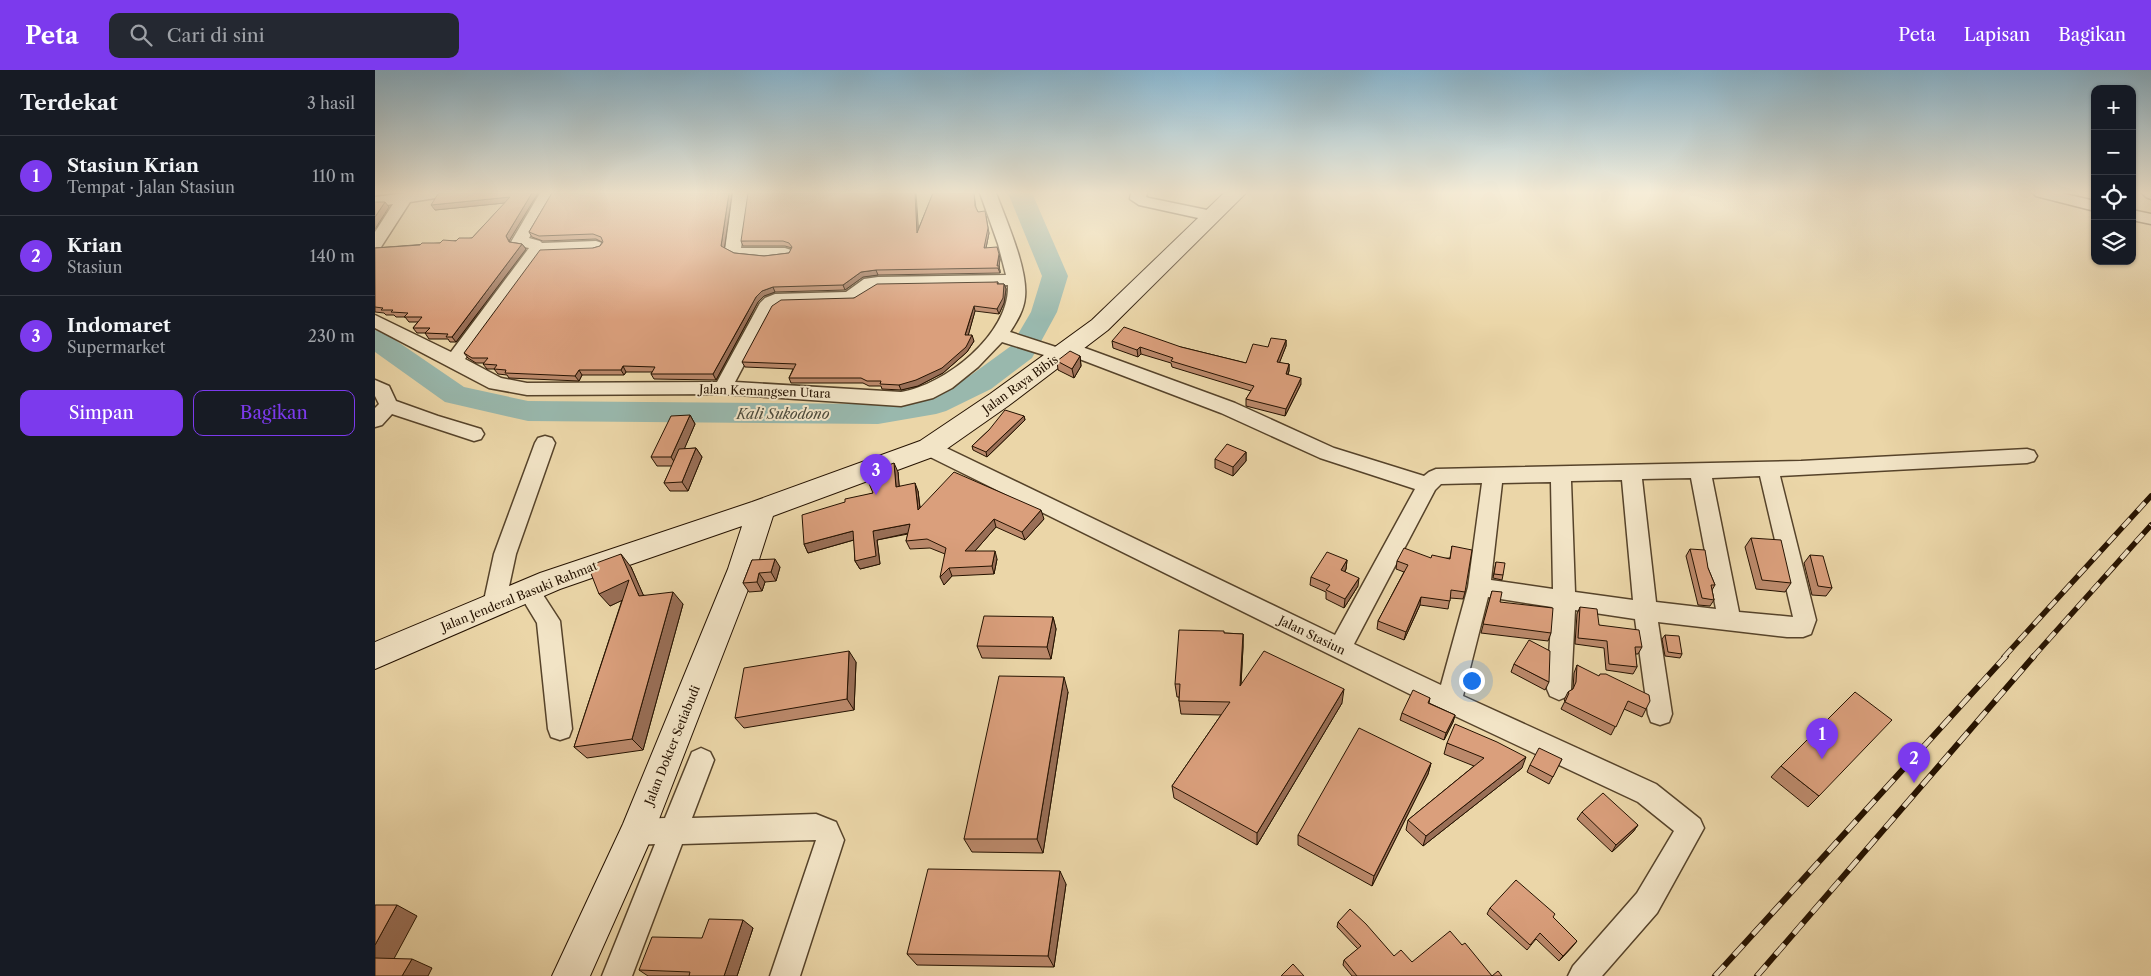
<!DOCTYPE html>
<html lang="id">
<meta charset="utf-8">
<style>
body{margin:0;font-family:"Libre Caslon Text",serif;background:#242831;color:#f1f3f6}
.controls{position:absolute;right:15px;top:15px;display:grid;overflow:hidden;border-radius:10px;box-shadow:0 1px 4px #0004}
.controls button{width:45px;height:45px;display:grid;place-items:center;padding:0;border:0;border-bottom:1px solid #363941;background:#171b24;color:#f1f3f6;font:25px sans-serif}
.you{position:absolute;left:1096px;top:610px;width:18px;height:18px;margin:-12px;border:4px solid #fff;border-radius:50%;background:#1a73e8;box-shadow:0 0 0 8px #1a73e833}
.badge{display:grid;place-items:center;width:32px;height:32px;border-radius:50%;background:#7c3aed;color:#fff;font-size:16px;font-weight:700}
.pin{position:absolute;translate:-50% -41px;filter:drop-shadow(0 1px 2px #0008)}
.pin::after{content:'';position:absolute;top:26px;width:18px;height:15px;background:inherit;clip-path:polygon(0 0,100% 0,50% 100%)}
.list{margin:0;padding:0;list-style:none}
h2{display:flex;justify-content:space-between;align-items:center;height:65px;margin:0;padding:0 20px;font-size:21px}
h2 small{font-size:16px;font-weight:400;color:#9ea1a6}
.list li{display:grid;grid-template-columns:32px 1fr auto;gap:15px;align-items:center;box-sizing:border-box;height:80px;padding:0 20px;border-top:1px solid #363941}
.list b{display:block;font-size:19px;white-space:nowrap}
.list p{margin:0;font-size:16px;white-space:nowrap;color:#9ea1a6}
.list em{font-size:16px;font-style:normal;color:#9ea1a6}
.actions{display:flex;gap:10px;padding:15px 20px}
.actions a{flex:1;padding:11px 0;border:1px solid #7c3aed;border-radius:10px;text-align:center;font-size:18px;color:#7c3aed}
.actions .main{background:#7c3aed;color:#fff}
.icon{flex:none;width:28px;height:28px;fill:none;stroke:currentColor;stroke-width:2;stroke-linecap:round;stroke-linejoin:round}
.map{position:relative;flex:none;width:1776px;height:906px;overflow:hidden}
header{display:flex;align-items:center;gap:30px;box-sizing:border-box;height:70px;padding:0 25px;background:#7c3aed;color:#fff}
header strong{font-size:24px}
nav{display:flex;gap:28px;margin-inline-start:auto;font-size:18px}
.search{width:350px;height:45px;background:#242831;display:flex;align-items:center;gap:12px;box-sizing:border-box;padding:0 18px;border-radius:10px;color:#9ea1a6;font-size:19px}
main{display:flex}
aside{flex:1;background:#171b24}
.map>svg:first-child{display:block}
</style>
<header>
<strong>Peta</strong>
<div class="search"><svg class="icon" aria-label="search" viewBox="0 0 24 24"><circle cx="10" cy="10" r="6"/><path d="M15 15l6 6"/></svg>Cari di sini</div>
<nav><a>Peta</a><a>Lapisan</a><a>Bagikan</a></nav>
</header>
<main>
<aside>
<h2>Terdekat<small>3 hasil</small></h2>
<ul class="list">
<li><span class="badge">1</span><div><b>Stasiun Krian</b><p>Tempat · Jalan Stasiun</p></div><em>110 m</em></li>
<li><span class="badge">2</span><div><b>Krian</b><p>Stasiun</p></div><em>140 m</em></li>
<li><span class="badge">3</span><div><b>Indomaret</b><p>Supermarket</p></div><em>230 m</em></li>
</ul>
<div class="actions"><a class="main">Simpan</a><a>Bagikan</a></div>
</aside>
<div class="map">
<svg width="1776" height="906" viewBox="0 0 1776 906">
<rect width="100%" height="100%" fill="#ebd6a8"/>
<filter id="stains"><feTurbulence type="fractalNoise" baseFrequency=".004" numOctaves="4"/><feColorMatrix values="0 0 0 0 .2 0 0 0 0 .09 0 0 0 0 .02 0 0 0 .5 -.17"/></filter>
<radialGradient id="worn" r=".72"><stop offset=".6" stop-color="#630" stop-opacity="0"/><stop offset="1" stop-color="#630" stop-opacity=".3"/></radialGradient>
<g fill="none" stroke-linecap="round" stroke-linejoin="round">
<path fill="#99b8ad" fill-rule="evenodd" d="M633,123H657L693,206L682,242L657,288L616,319L571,341L561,344L503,354L153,351L70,332L0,282V260L10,263L89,317L153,331L503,334L555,325L596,305L636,276L656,242L667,206Z"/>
<g stroke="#56432a" stroke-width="3">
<g id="minor">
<path d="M31,123H76L73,126L35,132L6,177L0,179V162L18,134L0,137V127Z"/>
<path d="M165,123H181L154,168L165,171L167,173L221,171L227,173L229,176L227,179L221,181L167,183L90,289L126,308L152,313L342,312L385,233L390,228L400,224L471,222L489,209L503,207L631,205L623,174L605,123H621C631,150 653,199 650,227C649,240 642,251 635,262L684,278L687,274L693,272L699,274L860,333L959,378L1049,406L1054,402L1061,399L1426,391L1652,379L1659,381L1662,386L1659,391L1652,393L1405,406L1441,550L1436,564L1428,567H1412L1283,552L1297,644L1294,652L1285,655L1276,652L1273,644L1260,549L1200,540L1196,619L1193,626L1184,630L1175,626L1172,619L1177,537L1113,527L1088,626L1281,714L1325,749L1329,758L1282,843L1227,906H1193L1198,896L1262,823L1299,761L1263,732L1065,639L547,383L544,378L547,373L554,371L561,373L960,565L1040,419L945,388L846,343L694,285L691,288L685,290L627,272L603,297L577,318L558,328L526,336L348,324L152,325L114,318L0,258V245L76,282L154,178L138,175L136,172ZM633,215C635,264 570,315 526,322L360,312L398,240L408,233L475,232L481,231L503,217ZM1385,406L1418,547L1364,542L1337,408ZM1316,408L1341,539L1281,532L1267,409ZM1247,410L1258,530L1200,522L1196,411ZM1176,412L1178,519L1116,510L1127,413ZM1107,413L1093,517L1066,615L979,574L1060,420L1066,414Z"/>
<path d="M358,123H374L366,178H410L416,180L418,183L416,186C402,190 358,192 350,180Z"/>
<path d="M756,123H772L771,127L774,128L837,141L843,143L845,146L843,149L837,151L764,135L755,129Z"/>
<path d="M1658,123H1686L1720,131V141L1661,126Z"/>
<path d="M1767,123H1776V129L1771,127Z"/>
<path d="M1757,140L1776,144V154L1757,150Z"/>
<path d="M0,310L14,316L21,331L63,346L106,359L109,364L106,369L99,371L17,344L7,355L0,357V338L4,334L0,326Z"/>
<path d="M170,366L177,368L180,373L141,484L130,535L127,542L119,544L111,542L108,535L119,484L160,373L163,368Z"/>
<path d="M153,511L161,514L185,551L197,659L194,667L185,670L176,667L173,659L162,553L142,520L145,514Z"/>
<path d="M326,678L335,682L339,690L317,748L441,744L461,752L469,770L425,906H395L441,770L307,774L257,906H227L280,774L262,775L253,771L249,762L253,753L262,749L290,748L317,682Z"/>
</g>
</g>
<g stroke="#251200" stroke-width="2">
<path id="secondary" d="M849,123H871L733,260L633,336L563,385L398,446L381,499L279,762L215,906H177L248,754L353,499L367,456L185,519L0,599V572L165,503L377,432L545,371L615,324L717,250Z"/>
</g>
<use href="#minor" fill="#f2e4c6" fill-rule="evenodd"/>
<use href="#secondary" fill="#f2e4c6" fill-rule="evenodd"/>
<g stroke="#251200" stroke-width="5.5">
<g id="rail-far1">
<path d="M1629,587L1776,426"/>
<path d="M1658,587L1776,455"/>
</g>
</g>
<g stroke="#251200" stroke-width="6">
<g id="rail">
<path d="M1340,906L1631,586"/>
<path d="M1382,906L1659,586"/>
</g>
</g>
<use href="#rail-far1" stroke="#f2e4c6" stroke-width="4" stroke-dasharray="11" stroke-linecap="butt"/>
<use href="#rail" stroke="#f2e4c6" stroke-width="4.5" stroke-dasharray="14" stroke-linecap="butt"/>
</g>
<g fill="#bb896b" stroke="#251200">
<path d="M66,123H163L134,171L135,172L147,174L151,179L81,272H75L73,269H54L50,263H42L38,258L43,252H34L30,247H21L19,245H11L9,243L0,242V178L65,173L97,168L130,133L60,140Z"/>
<path d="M177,123H357L349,178L359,183L389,186L414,183L417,178L410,176H368L366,171L543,160L558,123H599L601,138L614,163L611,178L625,189L624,196L625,201V203L503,205L488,207L470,220L400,222L389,226L383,232L341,310L279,309L276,304L277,302H251L249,305H207L204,311L134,308L132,305L123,304L119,299H112L108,294L109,293H101L93,288L89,283L218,178L225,176L227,172L221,169L168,171L157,167L154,162Z"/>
<path d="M623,212V214H629L631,219L629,233L624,244L600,241L593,265L599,271L592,282L568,303L543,316L526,320L507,319L506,316H494L488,313H416L414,308L418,299L370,297L367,292L479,228Z"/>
<path d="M911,270V276L904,293L914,294V301L913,305L926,314L910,346L871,336V329L876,321L797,297L796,293L766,284L763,287L738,278L737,271L806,277L871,293L893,277Z"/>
<path d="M705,286L706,296L699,308L683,300L682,291Z"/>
<path d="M315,345L320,354L309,379L321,378L327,387L313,421H295L289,413L297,396H282L276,387Z"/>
<path d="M649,346L650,350L612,387L598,380L597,376L614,360Z"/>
<path d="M871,382V391L858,406L840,398V389Z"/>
<path d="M523,402L524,416L543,421L545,437L669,449L650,470L621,457L600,481L622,489L619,504L577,506L569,515L570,484L555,478L535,479L531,471L533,464L502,470L505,494L485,499L480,491L479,470L433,483L429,474L470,432L498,423Z"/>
<path d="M1376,468L1416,513L1410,522L1381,519L1370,477Z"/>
<path d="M1077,476L1090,522L1088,529L1075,528L1073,539L1045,535L1029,570L1002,559L1003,551L1029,502L1021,499L1022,491L1075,488Z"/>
<path d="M1315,479L1333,498L1340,515L1337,520L1339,530L1335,536L1323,535L1311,486Z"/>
<path d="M1435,485L1457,518L1451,526L1437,525L1429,493Z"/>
<path d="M377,490L405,497L401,511L390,512L387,521L374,522L368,513Z"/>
<path d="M972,490L971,499L970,502L983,516L969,538L951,529V522L935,515L936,507Z"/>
<path d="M1121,492L1128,505L1127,510L1118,508Z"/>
<path d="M256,497L268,525L308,534L268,680L212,688L199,677L247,530L235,536Z"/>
<path d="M1117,521L1125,532L1176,563L1173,571L1106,563Z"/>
<path d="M1205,537L1224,555L1267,577L1263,584H1260L1262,597L1258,604L1231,600L1229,578L1200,574L1202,544Z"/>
<path d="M678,547L681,559L676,589L607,588L602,576Z"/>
<path d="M849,563L868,564V577L866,615L967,633L882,775L799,728L797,716L846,645L806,644L804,631V627H802L800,614Z"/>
<path d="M1290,565L1307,584L1305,588L1290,586L1287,569Z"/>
<path d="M481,592L479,640L369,658L360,648Z"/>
<path d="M1139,594L1174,612L1170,620L1136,602Z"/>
<path d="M1202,595L1271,639L1267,647L1249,639L1236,665L1186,639L1190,631L1189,630L1193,622L1198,619L1199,603Z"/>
<path d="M693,622L668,783L597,782L589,769Z"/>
<path d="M1055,628L1054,633L1080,645L1078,652L1069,670L1025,650L1027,643Z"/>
<path d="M1072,673L1147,698L1048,776L1031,760L1033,750L1099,696L1069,684Z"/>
<path d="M1187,689L1174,714L1152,702L1155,695Z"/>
<path d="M1056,693L1053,704L997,816L923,775V765Z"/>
<path d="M1406,696L1444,726L1433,737L1396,707Z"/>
<path d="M1207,742L1263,755L1258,762L1237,782L1202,749Z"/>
<path d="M691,814L679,897L542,895L532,884Z"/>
<path d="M1115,838L1178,848L1198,876L1184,891L1161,869L1152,880L1112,844Z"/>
<path d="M963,852L1019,886L1037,892L1087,875L1117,906H1127H977L968,895L969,890L983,879L962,857Z"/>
<path d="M378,858L362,906H273L264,900L327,868Z"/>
</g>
<g fill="#996f57" stroke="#251200">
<path d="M157,123H163L134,171L138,177L131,166Z"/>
<path d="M354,123H357L349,181L346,176Z"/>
<path d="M540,123H541L544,168L542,163Z"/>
<path d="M135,127L139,132L60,140L56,135Z"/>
<path d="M10,132L14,137L0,159V147Z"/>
<path d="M611,146L614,163L610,183L609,178Z"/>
<path d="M147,174L151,179L81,272L77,267Z"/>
<path d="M624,184L625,189L624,197V196L625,201V203L622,196Z"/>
<path d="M501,200L503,205L488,207L470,220L468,215L486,202Z"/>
<path d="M629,214L631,219L629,233L624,244L622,239Z"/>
<path d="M398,217L400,222L389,226L383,232L341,310L338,304L381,227L387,221Z"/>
<path d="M599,236L600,241L592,270L590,265Z"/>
<path d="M597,265L599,271L592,282L568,303L543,316L526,320L524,315Z"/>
<path d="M911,270V276L902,299V292Z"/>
<path d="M765,277L766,284L763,287L762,280Z"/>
<path d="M705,286L706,296L699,308L697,299Z"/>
<path d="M914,294V301L910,311L911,304Z"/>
<path d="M248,296L251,302L249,305L246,300Z"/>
<path d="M204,300L207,305L204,311L200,306Z"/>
<path d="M926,308V314L910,346L911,339Z"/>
<path d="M315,345L320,354L302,396L296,387Z"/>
<path d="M649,346L650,350L612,387L611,382Z"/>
<path d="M321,378L327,387L313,421L307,412Z"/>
<path d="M871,382V391L858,406V397Z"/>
<path d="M519,393L523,402L525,425L521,417Z"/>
<path d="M540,413L543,421L546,448L543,440Z"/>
<path d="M666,440L669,449L650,470L647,462Z"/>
<path d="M619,449L621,457L593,489L590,481Z"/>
<path d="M535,454L538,462L502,470L505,494L485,499L480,491L498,461Z"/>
<path d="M478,461L482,469L433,483L429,474Z"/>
<path d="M620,481L622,489L619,504L617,496Z"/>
<path d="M246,484L256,497L274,538L264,526L263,523L235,536L224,524Z"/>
<path d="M400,489L405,497L401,511L396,502Z"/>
<path d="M972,490L971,499L965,509L966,500Z"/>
<path d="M574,498L577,506L569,515L565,507Z"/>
<path d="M384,503L390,512L387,521L382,512Z"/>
<path d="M984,508L983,516L969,538L970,529Z"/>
<path d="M298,522L308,534L268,680L257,669Z"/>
<path d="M1046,527L1045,535L1029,570L1031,562Z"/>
<path d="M678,547L681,559L676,589L672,577Z"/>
<path d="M868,564V577L865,630V616Z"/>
<path d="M474,581L481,592L479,640L472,629Z"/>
<path d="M689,607L693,622L668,783L662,769Z"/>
<path d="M969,619L967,633L882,775V763Z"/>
<path d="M1080,645L1078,652L1069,670L1071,663Z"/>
<path d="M1151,687L1147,698L1048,776L1051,766Z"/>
<path d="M1056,693L1053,704L997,816L999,806Z"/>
<path d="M1263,755L1258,762L1237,782L1241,775Z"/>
<path d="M685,801L691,814L679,897L673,886Z"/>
<path d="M22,835L42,846L14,898L0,891V875Z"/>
<path d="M368,850L378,858L362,906H349Z"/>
<path d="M1202,871L1198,876L1184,891L1188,886Z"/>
<path d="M37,889L57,898L53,906H27Z"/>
</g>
<g fill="#da9f7c" stroke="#251200">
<path d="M66,123H157L131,166L134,172L147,174L77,267H71L73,264L50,263L55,258H38L47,247H29L33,243L16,242L18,240H6L8,238L0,237V178L45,175L47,173H65L68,170L81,171L84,168H97L135,127L56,135L63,124Z"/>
<path d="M177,123H354L346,176L359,183L389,186L414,183L417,177L414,173L408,171H366L373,123H540L542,163L558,123H599L600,136L603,142L610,141L613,158L609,178L622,177L624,184L622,196H624V198L501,200L486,202L468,215L398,217L387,221L381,227L338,304H276L280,297L248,296L246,300H204L200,306L130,303L131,300L119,299L122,295L108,294L113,288H97L89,283L165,180L218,178L225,176L228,172L226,167L218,164L164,166L154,162Z"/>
<path d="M0,132H10L0,147Z"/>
<path d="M623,212L622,214H629L628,228L622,239L599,236L590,265H597L591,277L567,298L541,310L524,315L505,314L506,311H492L486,308H414L421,294L367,292L397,236L406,230L479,228L502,214Z"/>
<path d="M749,257L806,277L871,293L878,274L893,277L896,268L911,270L902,292L914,294L911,304L926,308L911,339L871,329L879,316L796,291L798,288L765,277L762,280L737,271Z"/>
<path d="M695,281L705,286L697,299L682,291Z"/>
<path d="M630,340L649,346L611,382L597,376L614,360Z"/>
<path d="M315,345L296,387H276L296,346Z"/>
<path d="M852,374L871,382L858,397L840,389Z"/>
<path d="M321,378L307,412L289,413L304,379Z"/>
<path d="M519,393L521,417L540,413L543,440L579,402L666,440L647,462L619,449L590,481H620L617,496L574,498L565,507L571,478L552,469L531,471L535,454L498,461L501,486L480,491L478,461L429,474L427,445L470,432V429L498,423L490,404Z"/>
<path d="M1376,468L1406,470L1416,513L1387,510Z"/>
<path d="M1077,476L1097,480L1090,522L1076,520L1075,531L1046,527L1031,562L1003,551L1033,495L1022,491L1029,478L1056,488L1057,485L1075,489Z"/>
<path d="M1315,479L1330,480L1333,498L1340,515H1336L1339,530L1327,528Z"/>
<path d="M952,482L972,490L966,500L984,508L970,529L951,520L955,515L936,507Z"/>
<path d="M246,484L264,526L298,522L257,669L199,677L254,510L224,524L213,496Z"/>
<path d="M1435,485L1448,486L1457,518L1443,516Z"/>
<path d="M400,489L396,502L384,503L382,512L368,513L377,490Z"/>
<path d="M1121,492L1130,493L1128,505L1119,504Z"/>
<path d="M1117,521L1127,522L1125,532L1178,538L1176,563L1108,554Z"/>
<path d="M1205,537L1222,539L1224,555L1264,560L1267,577H1260L1262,597L1234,594L1232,571L1203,568Z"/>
<path d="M609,546L678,547L672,577L602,576Z"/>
<path d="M804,560L849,561V563L868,564L865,616L889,581L969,619L882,763L797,716L855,632L804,631L805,614H800Z"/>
<path d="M1290,565L1304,566L1307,584L1293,582Z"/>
<path d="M1154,570L1175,581L1174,612L1139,594Z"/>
<path d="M474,581L472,629L360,648L369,598Z"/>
<path d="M1202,595L1224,606L1225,604H1231L1274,625L1275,631L1271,639L1253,631L1241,657L1190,632L1194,623L1193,622L1198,619L1201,612Z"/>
<path d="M624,606L689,607L662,769H589Z"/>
<path d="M1038,620L1055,628L1053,633L1080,645L1071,663L1027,643Z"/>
<path d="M1480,622L1517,650L1444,726L1406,696Z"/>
<path d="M1080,654L1122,672L1151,687L1051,766L1033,750L1109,688L1072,673Z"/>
<path d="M984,658L1056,693L999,806L923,765Z"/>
<path d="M1164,678L1187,689L1178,707L1155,695Z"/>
<path d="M1228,723L1263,755L1241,775L1207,742Z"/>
<path d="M553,799L685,801L673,886L532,884Z"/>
<path d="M1141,810L1180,844L1178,847L1202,871L1188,886L1165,863L1155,875L1115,838Z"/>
<path d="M0,835H22L0,875Z"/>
<path d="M975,839L991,854L1019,886L1026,880L1037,892L1075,861L1087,875L1090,873L1117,906L1123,901L1127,906H982L969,890L986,876L963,852Z"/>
<path d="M334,849L368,850L349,906H314L315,902L264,900L277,867L327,868Z"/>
<path d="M0,888L37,889L27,906H0Z"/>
<path d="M918,894L929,906H906Z"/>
</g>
<linearGradient id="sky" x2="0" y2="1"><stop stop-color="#88b6d0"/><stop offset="0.49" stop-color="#f6edd8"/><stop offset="1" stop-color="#f6edd8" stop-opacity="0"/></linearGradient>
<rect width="1776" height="250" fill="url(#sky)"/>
<g text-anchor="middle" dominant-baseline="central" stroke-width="4" stroke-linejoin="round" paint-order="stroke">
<g font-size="12" fill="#251200" stroke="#f2e4c6">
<text transform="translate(645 314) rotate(-36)">Jalan Raya Bibis</text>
<text transform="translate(390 321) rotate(2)">Jalan Kemangsen Utara</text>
<text transform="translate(144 526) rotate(-22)">Jalan Jenderal Basuki Rahmat</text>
<text transform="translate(937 565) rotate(26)">Jalan Stasiun</text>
<text transform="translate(297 675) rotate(-68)">Jalan Dokter Setiabudi</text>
</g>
<g font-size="14" font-style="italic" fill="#4e4c3d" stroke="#f2e4c6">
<text x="408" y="344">Kali Sukodono</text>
</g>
</g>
<rect width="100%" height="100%" filter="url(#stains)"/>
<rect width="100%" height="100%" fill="url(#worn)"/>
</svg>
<div class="controls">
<button>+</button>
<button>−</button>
<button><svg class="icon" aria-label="locate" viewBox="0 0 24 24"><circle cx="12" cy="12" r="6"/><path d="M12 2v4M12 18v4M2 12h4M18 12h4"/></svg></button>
<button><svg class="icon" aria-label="layers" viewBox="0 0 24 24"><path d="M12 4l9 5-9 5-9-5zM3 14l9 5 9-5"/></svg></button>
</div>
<div class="you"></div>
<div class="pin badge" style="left:1447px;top:689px">1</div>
<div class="pin badge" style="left:1539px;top:713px">2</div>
<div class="pin badge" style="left:501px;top:425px">3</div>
</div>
</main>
